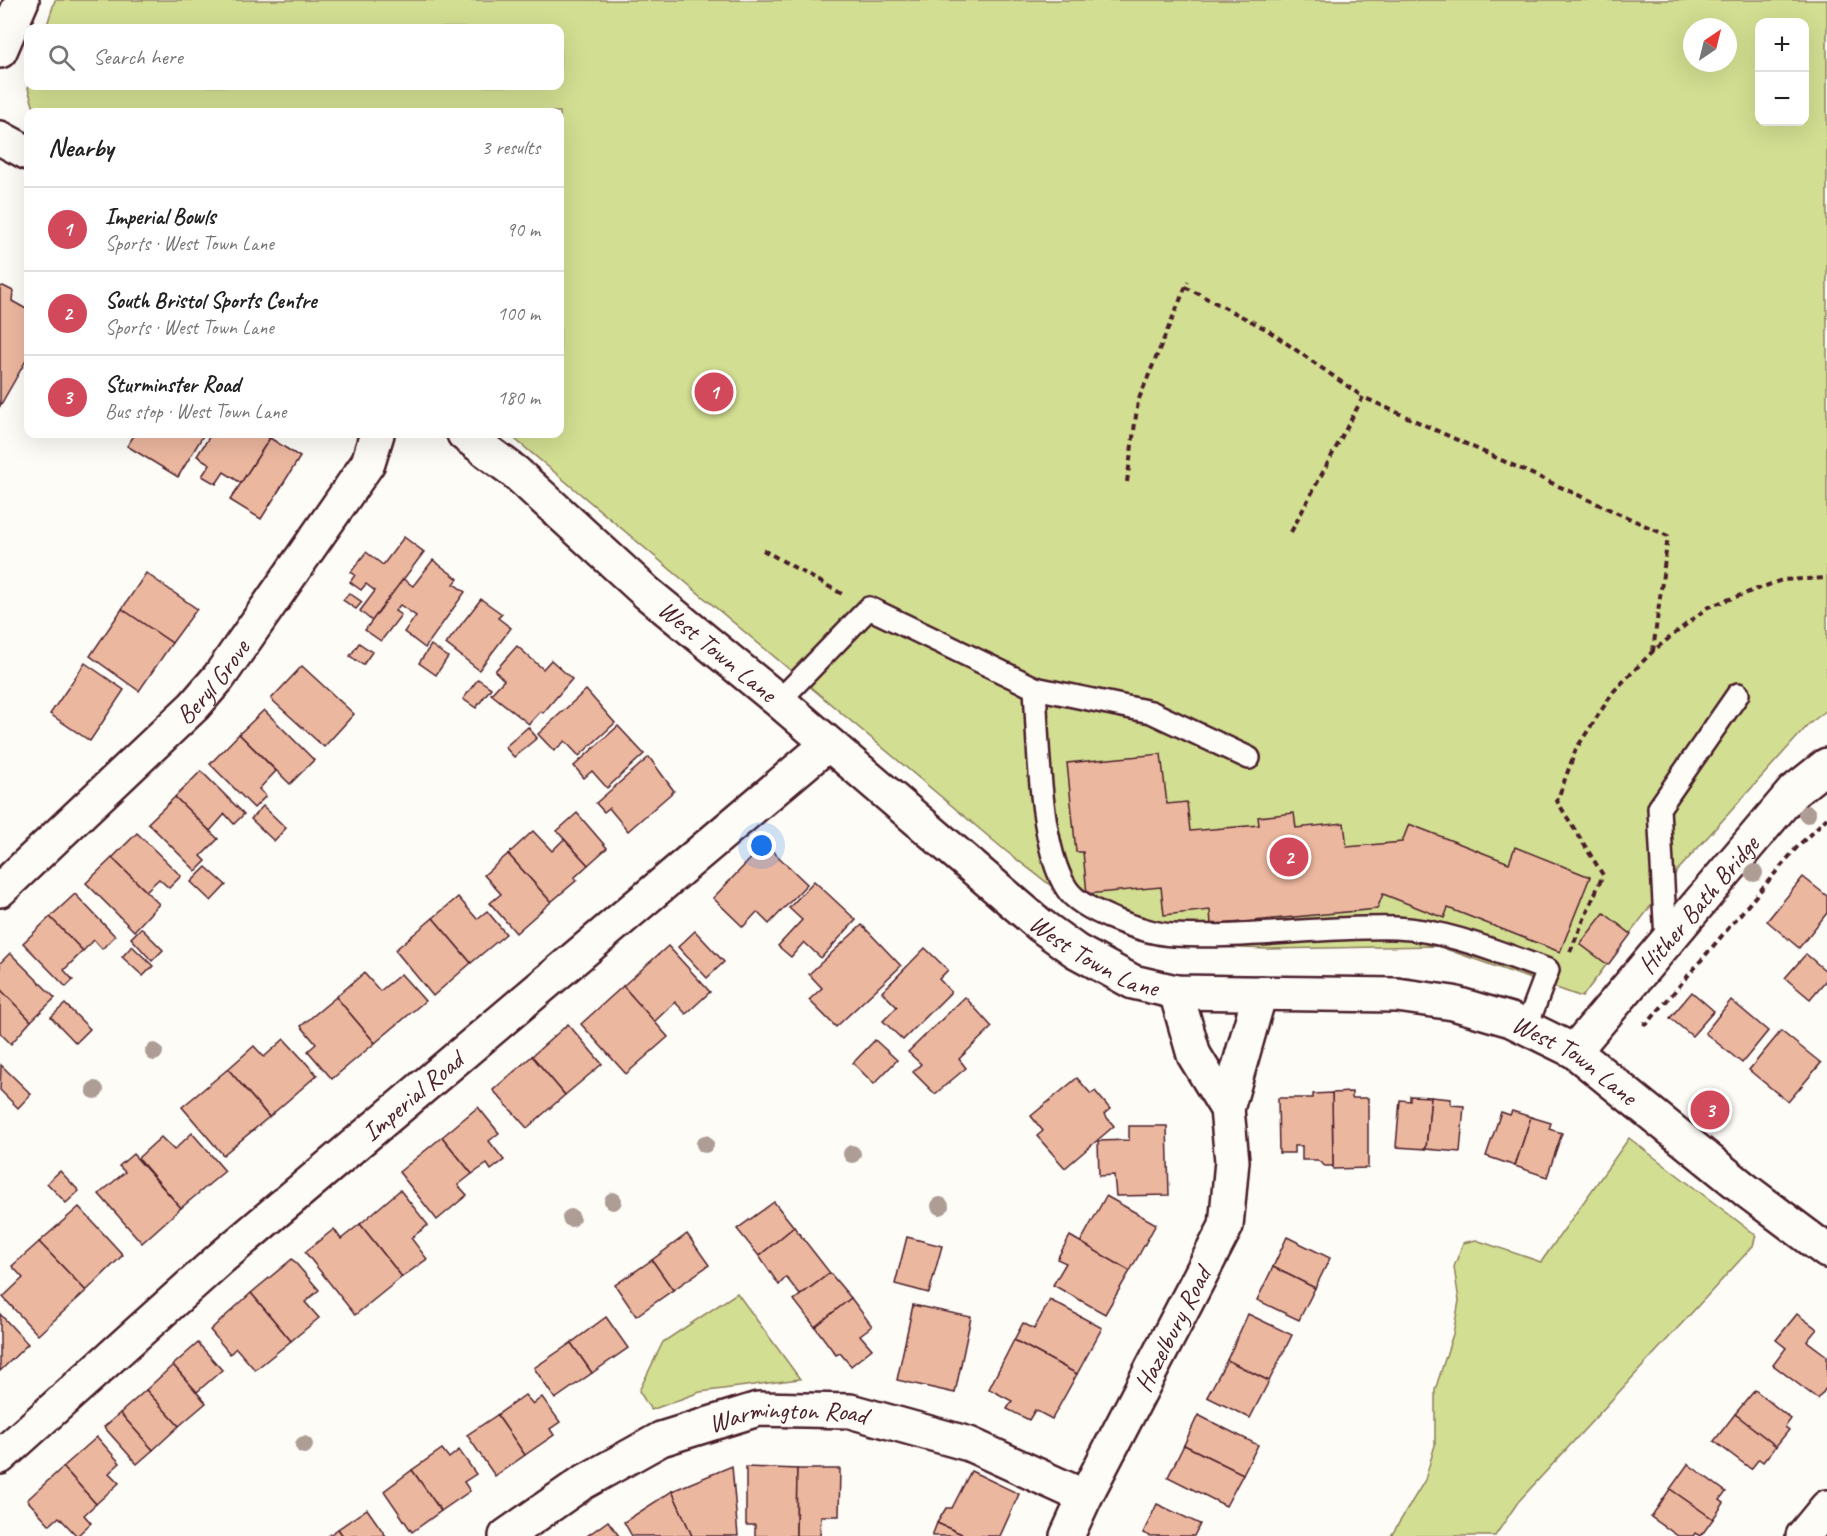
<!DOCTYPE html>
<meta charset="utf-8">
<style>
body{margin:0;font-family:Caveat,sans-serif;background:#f6f6f6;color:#222}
.controls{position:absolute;right:18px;top:18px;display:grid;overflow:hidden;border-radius:12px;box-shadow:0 6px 24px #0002}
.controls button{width:54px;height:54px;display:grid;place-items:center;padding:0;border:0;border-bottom:2px solid #e0e0e0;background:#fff;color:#222;font:30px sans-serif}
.compass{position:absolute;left:1683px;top:18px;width:54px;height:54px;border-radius:50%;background:#fff;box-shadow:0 6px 24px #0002;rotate:35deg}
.you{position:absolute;left:762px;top:846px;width:21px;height:21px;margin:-15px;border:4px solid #fff;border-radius:50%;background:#1a73e8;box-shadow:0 0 0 9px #1a73e833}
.badge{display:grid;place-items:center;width:39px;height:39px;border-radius:50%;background:#d1495b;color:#fff;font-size:20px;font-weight:700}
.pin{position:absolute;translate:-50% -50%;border:3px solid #fff;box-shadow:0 2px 6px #0006}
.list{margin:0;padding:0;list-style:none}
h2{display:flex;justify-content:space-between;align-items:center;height:78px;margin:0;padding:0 24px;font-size:26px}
h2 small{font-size:20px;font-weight:400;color:#767676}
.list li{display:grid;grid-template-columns:39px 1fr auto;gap:18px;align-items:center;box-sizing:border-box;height:84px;padding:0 24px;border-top:2px solid #e0e0e0}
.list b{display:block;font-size:22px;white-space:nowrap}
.list p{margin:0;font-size:20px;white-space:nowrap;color:#767676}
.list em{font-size:20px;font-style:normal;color:#767676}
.icon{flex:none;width:33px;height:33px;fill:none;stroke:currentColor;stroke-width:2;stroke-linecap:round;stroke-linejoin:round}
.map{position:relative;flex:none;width:1827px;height:1536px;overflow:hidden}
.search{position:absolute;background:#fff;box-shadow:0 6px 24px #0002;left:24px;top:24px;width:540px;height:66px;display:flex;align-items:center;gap:15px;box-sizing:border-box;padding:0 21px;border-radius:12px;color:#767676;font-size:22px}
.panel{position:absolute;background:#fff;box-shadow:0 6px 24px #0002;left:24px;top:108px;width:540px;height:330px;border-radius:12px}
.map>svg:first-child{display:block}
</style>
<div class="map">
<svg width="1827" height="1536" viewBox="0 0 1827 1536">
<rect width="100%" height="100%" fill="#fdfcf7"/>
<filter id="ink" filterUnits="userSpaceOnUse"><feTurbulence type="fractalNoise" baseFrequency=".0167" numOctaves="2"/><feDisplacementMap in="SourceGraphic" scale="12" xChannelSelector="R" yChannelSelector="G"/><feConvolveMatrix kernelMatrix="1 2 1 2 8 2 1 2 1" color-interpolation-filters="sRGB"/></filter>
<g filter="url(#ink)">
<g fill="#d2de91" stroke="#8e7e5e" stroke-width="1.5" fill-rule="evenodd">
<path d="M55,0H1827V710L1809,724L1678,870L1582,997L1437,946L1268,949L1166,945L1092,917L1007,852L509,434H560V112H35L28,88L29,86H560V28H46ZM1760,22H1804V122H1760ZM1692,27H1728V63H1692Z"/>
<path d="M1629,1138L1756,1235L1753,1246L1518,1502L1495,1536H1391L1425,1480L1435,1445V1390L1453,1334L1459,1301L1454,1267L1463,1243L1476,1240L1541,1262Z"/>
<path d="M737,1293L800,1379L700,1392L651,1410L639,1391L663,1342Z"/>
</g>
<g fill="#ecb79f" stroke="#4a1f2b" stroke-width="1.5">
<path d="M3,286L13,291L12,301L28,310V357L0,406V287Z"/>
<path d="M135,434H204L178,477L127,446Z"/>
<path d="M211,434H263L270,438L241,483L224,472L216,484L202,476L210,464L197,456Z"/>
<path d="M270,438L300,457L261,519L230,500Z"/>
<path d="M404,537L424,552L372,621L360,611L375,591L366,584L361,590L350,582L355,575L351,572L366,552L383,565Z"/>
<path d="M433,560L458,579L454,584L465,592L425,648L404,632L416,616L400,605L395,611L401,615L381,641L365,630L403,579L413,586Z"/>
<path d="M146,573L197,609L172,643L122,609Z"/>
<path d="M349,593L362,602L356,609L343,600Z"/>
<path d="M481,599L502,614L498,618L511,628L479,670L446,644Z"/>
<path d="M122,609L172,643L139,691L90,656Z"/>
<path d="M359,643L372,652L363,665L350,656Z"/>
<path d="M431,645L448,657L436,675L419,663Z"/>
<path d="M517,646L543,669L551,660L572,679L543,713L541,711L529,724L491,694L504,680L495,671Z"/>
<path d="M85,663L124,690L90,741L50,714Z"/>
<path d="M302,666L354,714L324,747L271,699Z"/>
<path d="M478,679L491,688L476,708L463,699Z"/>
<path d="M586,690L615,723L579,756L565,741L554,751L538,734Z"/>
<path d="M264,710L314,760L290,784L239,734Z"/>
<path d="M618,726L644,754L607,788L592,771L584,778L574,766Z"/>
<path d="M528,727L537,738L514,757L505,747Z"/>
<path d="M239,734L276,771L259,789L266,796L254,808L210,764Z"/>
<path d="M1161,754L1167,804L1187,802L1190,831L1259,825L1258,817L1294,813L1296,828L1344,823L1347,847L1402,842L1409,824L1509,863L1515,847L1590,877L1560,952L1448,908L1444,918L1383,894L1377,909L1211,925L1210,910L1164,915L1161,887L1087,894L1083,852H1076L1067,763Z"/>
<path d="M649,757L674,791L628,831L609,808L604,812L596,803Z"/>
<path d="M201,771L244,814L234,824L225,814L210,831L175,797Z"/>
<path d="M175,797L218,839L201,856L206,861L196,871L148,823Z"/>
<path d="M263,806L286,828L274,841L251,819Z"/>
<path d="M577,813L607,848L588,865L557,831Z"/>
<path d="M533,831L552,851L564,839L588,865L574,878L577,880L551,902L508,854Z"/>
<path d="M137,833L181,876L169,888L159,879L146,891L112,858Z"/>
<path d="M765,844L807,884L769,924L757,912L743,927L713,898Z"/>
<path d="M508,854L551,902L516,933L490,903L501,894L484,875Z"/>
<path d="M112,858L159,904L134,931L86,883Z"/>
<path d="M206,867L226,885L211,901L191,882Z"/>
<path d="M1803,877L1827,896V913L1799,948L1767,921Z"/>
<path d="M814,881L856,920L821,958L804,942L791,957L778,946L802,920L789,908Z"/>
<path d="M75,894L115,936L102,949L94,940L83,951L50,917Z"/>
<path d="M458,897L477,919L487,911L506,934L471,963L433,918Z"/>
<path d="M1604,913L1631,934L1608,965L1580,944Z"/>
<path d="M50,917L83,951L64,970L73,980L66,987L23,943Z"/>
<path d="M433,918L471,963L433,996L395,950Z"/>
<path d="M862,925L901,966L836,1027L809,1000L822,988L809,974Z"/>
<path d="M141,928L163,950L152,961L131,938Z"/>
<path d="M695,931L724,962L707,978L678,947Z"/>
<path d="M132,946L153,966L143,976L122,957Z"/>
<path d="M668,946L710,992L686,1014L675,1002L654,1022L623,986Z"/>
<path d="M925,948L948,970L939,979L951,992L903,1040L883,1021L897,1007L882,992Z"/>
<path d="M10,953L55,998L31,1021L0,989V963Z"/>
<path d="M1806,954L1827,972V979L1810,999L1785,978Z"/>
<path d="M364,973L380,991L401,974L425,1001L375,1043L336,997Z"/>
<path d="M623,986L668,1037L626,1074L581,1024Z"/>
<path d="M0,989L31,1021L11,1044L0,1033Z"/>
<path d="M1692,992L1714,1011L1692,1036L1670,1018Z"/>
<path d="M336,997L375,1043L332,1079L308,1051L316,1044L301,1026Z"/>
<path d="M965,997L992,1027L959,1059L966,1068L935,1094L913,1072L921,1064L908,1052Z"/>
<path d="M1731,1000L1768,1031L1742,1063L1705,1033Z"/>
<path d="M65,1004L90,1029L76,1043L51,1017Z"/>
<path d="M568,1024L602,1064L565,1095L532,1056Z"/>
<path d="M1781,1031L1821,1063L1788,1102L1749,1070Z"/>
<path d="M284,1039L317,1075L269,1117L228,1069L254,1046L264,1057Z"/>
<path d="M875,1040L897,1060L874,1084L853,1063Z"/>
<path d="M532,1056L565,1095L527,1128L493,1090Z"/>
<path d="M1,1065L31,1094L18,1108L0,1090Z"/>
<path d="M228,1069L269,1117L223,1155L182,1107Z"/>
<path d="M1077,1078L1091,1094L1095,1091L1110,1109L1104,1114L1114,1126L1065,1168L1037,1136L1043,1131L1031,1116Z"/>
<path d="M1352,1092V1098H1368V1168L1333,1169L1332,1093Z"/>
<path d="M1332,1093L1333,1166H1325L1317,1160H1302V1146H1294V1153H1279L1278,1098H1313V1094Z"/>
<path d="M1410,1096L1431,1097L1426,1149L1396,1147L1400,1100L1410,1101Z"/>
<path d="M1431,1097L1451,1099V1105L1464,1106L1460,1152L1426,1149Z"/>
<path d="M478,1107L499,1133L489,1141L504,1160L491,1170L487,1164L472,1174L442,1137Z"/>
<path d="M1512,1111L1531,1117L1515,1166L1486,1156L1501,1112L1510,1115Z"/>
<path d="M1531,1117L1551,1123L1549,1129L1562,1133L1547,1177L1515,1166Z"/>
<path d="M1129,1126H1167L1169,1195L1116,1196L1114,1175L1099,1176L1098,1141L1129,1140Z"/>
<path d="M192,1133L225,1171L181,1208L138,1158L161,1137L174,1150Z"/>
<path d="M442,1137L472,1174L458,1185L467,1195L437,1220L399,1172Z"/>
<path d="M133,1154L181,1208L142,1243L99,1194L125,1172L119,1166Z"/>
<path d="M60,1171L79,1191L66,1203L47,1183Z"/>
<path d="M400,1190L428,1225L411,1238L427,1259L402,1277L360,1224Z"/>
<path d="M1106,1196L1156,1224L1130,1271L1080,1243Z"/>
<path d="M774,1202L794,1227L759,1256L737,1229Z"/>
<path d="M79,1207L123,1255L86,1291L39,1242Z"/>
<path d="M360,1224L402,1277L355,1315L305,1252L334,1229L341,1239Z"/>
<path d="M794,1227L830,1273L800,1295L786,1277L779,1285L759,1256Z"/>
<path d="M687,1234L709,1265L673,1290L652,1260Z"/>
<path d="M1070,1236L1130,1271L1105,1314L1053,1285L1066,1263L1057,1259Z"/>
<path d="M907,1237L942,1246L929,1293L895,1284Z"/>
<path d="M1287,1237L1330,1258L1315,1288L1273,1267Z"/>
<path d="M39,1242L86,1291L38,1335L3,1297L23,1278L12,1266Z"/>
<path d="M292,1259L319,1290L305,1302L319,1318L291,1341L251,1293Z"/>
<path d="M652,1260L673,1290L636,1316L615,1285Z"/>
<path d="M1273,1267L1315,1288L1299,1320L1257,1300Z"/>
<path d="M830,1273L851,1298L815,1327L794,1300Z"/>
<path d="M251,1293L291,1341L255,1370L236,1348L230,1354L210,1330Z"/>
<path d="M851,1298L872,1326L860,1335L872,1349L851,1366L840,1353L836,1355L815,1327Z"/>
<path d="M1050,1300L1102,1328L1077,1374L1014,1340L1023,1323L1034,1329Z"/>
<path d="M913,1305L971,1317L955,1393L897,1380Z"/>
<path d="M0,1314L28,1344L0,1371Z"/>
<path d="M1248,1314L1292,1335L1269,1381L1227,1360Z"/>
<path d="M1797,1314L1817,1329L1807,1341L1827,1356V1387L1818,1399L1773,1365L1786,1348L1776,1340Z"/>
<path d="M606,1317L628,1348L592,1373L571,1343Z"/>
<path d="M1014,1340L1077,1374L1052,1419L1035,1410L1029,1420L1007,1409L1012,1401L989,1389Z"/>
<path d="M198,1343L222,1370L197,1392L173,1365Z"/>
<path d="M571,1343L592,1373L555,1399L534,1368Z"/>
<path d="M1227,1360L1269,1381L1250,1418L1207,1397Z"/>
<path d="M173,1365L206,1403L179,1426L146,1390Z"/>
<path d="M146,1390L179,1426L153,1450L120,1413Z"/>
<path d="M1755,1390L1791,1419L1785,1427L1789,1430L1776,1446L1735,1414Z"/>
<path d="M525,1395L533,1404L542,1397L560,1422L550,1429L554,1435L525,1455L497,1415Z"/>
<path d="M120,1413L153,1450L137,1464L104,1427Z"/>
<path d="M1735,1414L1776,1446L1763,1462L1759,1459L1751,1469L1714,1441Z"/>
<path d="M497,1415L525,1455L495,1476L467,1435Z"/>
<path d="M1198,1415L1258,1445L1243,1474L1184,1445Z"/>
<path d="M97,1437L120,1463L109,1473L119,1483L96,1504L63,1467Z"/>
<path d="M1184,1445L1243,1474L1226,1506L1168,1477Z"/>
<path d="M442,1449L449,1458L459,1450L476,1474L464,1482L470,1491L441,1511L412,1470Z"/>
<path d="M1688,1464L1726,1492L1720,1500L1724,1503L1713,1519L1670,1489Z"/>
<path d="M732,1466L738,1536H692L672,1491Z"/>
<path d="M63,1467L96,1504L84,1515L91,1523L77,1536L59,1517L50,1525L27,1500Z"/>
<path d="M746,1467L797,1469L796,1536H755V1525H746Z"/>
<path d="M797,1469H840L839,1516H821L820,1536H796Z"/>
<path d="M412,1470L441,1511L412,1532L384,1491Z"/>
<path d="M971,1471L1019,1494L1000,1536H966L937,1523L946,1508H952Z"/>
<path d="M1670,1489L1713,1519L1701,1536L1696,1533L1694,1536H1678L1651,1517Z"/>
<path d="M672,1491L692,1536H632L624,1522Z"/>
<path d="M1157,1504L1200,1524L1194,1536H1150L1143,1533Z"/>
<path d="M367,1509L386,1536H343L338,1529Z"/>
<path d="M608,1521L619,1536H587Z"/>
<path d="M937,1523L966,1536H932Z"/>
<path d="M338,1529L343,1536H328Z"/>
</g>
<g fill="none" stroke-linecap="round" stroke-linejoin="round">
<g stroke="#4a1f2b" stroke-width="26">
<g id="lane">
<path d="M1035,688C1038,738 1039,848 1067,889C1081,911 1147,934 1173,935C1247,939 1322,926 1396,928C1447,930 1500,953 1548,970L1526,1028"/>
<path d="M779,701L869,608L1035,688L1151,712L1249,758"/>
<path d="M1666,941L1659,808L1738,694"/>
</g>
</g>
<g stroke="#4a1f2b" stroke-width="38">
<g id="street">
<path id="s1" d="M0,890L194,706L219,677L368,463L377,434"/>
<path id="s2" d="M1574,1051L1793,792L1827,765"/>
<path d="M1227,1109L1260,993"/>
<path id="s3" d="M0,1457L221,1258L828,744"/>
<path id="s4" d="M506,1536L582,1483L661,1439L758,1409L850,1411L969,1444L1085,1497"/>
<path id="s5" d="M1067,1536L1085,1497L1226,1226L1232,1161L1227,1109L1194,1055L1176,992"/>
</g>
</g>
<g stroke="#4a1f2b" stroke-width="38">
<g id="secondary">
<path d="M0,138L28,153"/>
<path id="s6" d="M464,434L515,472L647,593L779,701L1040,925L1076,951L1133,982L1176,992L1397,995L1453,1003L1511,1020L1574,1051L1747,1191L1827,1251"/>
<path d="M1803,1536L1827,1507"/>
</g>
</g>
<g stroke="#4a1f2b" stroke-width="38">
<path id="highway" d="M0,51L22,0"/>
</g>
<g stroke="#4a1f2b" stroke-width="4" stroke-dasharray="6 4.5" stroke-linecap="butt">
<path d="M1185,287L1266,329L1363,397"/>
<path d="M1127,482L1138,401L1188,281"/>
<path d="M1291,532L1363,397L1668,536L1653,651"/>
<path d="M763,550L844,595"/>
<path d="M1570,952L1603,875L1557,801L1576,749L1614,691L1653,651L1708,607L1782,580L1827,578"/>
<path d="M1643,1023L1647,1024L1799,845L1827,818"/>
</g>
<use href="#lane" stroke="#fdfcf7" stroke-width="21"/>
<use href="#street" stroke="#fdfcf7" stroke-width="33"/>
<use href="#secondary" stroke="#fdfcf7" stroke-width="33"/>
<use href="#highway" stroke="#fdfcf7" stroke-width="33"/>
</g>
<g fill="#ad9d95">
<circle cx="1807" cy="814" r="9"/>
<circle cx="1754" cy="873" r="9"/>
<circle cx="154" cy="1052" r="9"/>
<circle cx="95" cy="1090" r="9"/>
<circle cx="705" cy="1144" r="9"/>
<circle cx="852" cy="1154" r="9"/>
<circle cx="613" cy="1201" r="9"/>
<circle cx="940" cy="1206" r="9"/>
<circle cx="571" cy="1218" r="9"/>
<circle cx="304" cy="1445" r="9"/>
</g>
</g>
<g text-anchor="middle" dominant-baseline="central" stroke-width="4.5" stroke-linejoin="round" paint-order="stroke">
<g font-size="26" fill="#4a1f2b" stroke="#fdfcf7">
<text stroke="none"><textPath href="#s6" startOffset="334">West Town Lane</textPath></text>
<text stroke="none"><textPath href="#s1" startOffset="298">Beryl Grove</textPath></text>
<text stroke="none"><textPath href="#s2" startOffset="192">Hither Bath Bridge</textPath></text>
<text stroke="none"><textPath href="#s6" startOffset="820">West Town Lane</textPath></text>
<text stroke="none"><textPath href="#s6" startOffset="1324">West Town Lane</textPath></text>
<text stroke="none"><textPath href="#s3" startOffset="548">Imperial Road</textPath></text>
<text stroke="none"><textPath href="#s5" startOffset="232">Hazelbury Road</textPath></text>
<text stroke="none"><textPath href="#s4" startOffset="314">Warmington Road</textPath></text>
</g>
</g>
</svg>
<div class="controls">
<button>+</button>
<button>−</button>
</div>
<svg class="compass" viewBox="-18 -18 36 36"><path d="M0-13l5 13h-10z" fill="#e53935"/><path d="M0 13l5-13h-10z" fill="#767676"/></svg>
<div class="you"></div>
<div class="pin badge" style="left:714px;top:392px">1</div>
<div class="pin badge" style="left:1289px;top:857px">2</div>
<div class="pin badge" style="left:1710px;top:1110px">3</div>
<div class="search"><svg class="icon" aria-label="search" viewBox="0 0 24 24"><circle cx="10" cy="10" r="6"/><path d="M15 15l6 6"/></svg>Search here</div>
<section class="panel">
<h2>Nearby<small>3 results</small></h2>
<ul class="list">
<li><span class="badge">1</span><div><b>Imperial Bowls</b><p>Sports · West Town Lane</p></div><em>90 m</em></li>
<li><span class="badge">2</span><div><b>South Bristol Sports Centre</b><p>Sports · West Town Lane</p></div><em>100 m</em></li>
<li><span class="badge">3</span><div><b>Sturminster Road</b><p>Bus stop · West Town Lane</p></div><em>180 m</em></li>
</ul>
</section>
</div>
